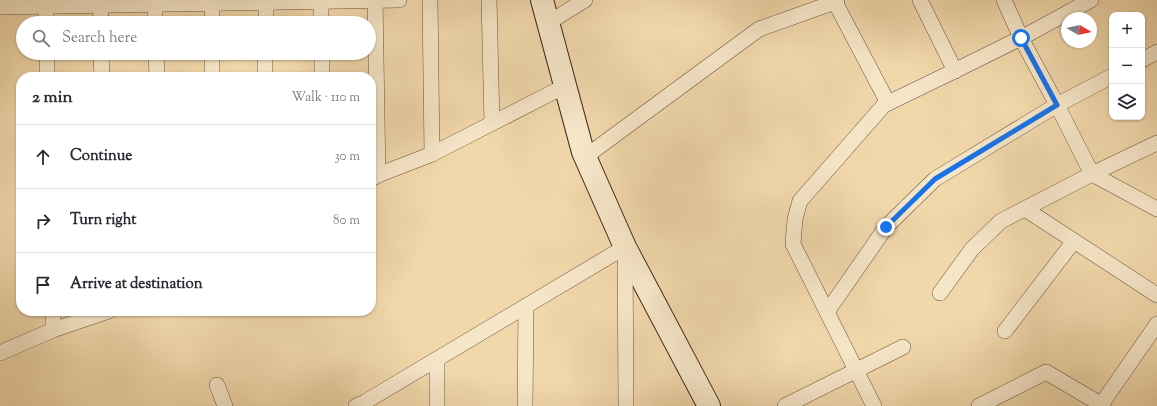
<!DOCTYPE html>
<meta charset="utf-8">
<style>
body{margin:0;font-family:"Sorts Mill Goudy",serif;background:#f2f2f3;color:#2b2b33}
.controls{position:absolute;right:12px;top:12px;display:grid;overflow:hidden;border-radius:8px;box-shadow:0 1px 3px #0004}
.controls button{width:36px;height:36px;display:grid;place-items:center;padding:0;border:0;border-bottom:1px solid #e1e1e2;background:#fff;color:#2b2b33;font:20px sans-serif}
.compass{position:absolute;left:1061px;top:12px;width:36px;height:36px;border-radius:50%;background:#fff;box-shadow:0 1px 3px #0004;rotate:99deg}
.stop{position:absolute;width:12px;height:12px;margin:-9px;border:3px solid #1a73e8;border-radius:50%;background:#fff}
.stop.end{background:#1a73e8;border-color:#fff;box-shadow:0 1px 4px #0008}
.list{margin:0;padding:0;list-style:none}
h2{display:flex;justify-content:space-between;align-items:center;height:52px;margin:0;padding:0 16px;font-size:17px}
h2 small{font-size:13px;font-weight:400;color:#7c7c81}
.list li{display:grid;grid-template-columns:26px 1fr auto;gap:12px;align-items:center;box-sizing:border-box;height:64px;padding:0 16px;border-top:1px solid #e1e1e2}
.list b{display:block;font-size:15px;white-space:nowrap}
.list em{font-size:13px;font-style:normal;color:#7c7c81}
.icon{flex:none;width:22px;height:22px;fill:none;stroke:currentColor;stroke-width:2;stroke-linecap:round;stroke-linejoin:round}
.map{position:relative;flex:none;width:1157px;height:406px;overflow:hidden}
.search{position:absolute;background:#fff;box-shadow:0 1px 3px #0004;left:16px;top:16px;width:360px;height:44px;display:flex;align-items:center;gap:10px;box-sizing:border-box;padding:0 14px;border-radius:22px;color:#7c7c81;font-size:15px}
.panel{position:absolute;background:#fff;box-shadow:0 1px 3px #0004;left:16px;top:72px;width:360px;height:244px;border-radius:16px}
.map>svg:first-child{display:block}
</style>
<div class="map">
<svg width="1157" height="406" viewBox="0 0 1157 406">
<rect width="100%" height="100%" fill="#f1d8ab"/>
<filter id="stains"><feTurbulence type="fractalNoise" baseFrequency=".005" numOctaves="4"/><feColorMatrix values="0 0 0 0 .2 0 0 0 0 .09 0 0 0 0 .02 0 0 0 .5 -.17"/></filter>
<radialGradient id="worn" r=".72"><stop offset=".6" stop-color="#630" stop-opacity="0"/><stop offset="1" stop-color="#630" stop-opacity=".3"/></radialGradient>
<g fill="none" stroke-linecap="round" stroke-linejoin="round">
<g stroke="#6c533f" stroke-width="16">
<g id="street">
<path d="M46,0V23"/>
<path d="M100,0L101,23"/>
<path d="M155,0V23"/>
<path d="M212,0V23"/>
<path d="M321,0V23"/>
<path d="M375,0L378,175"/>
<path d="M430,0L432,154"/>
<path d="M489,0L492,123"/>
<path d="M920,0L955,71"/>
<path d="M1004,0L1021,38L1057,105L1092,174L1157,209"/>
<path d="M835,2L888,103"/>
<path d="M0,7L399,0"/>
<path d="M266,23V0"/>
<path d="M548,23L585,0"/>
<path d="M47,53V77"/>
<path d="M101,53L102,77"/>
<path d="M156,53L157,77"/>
<path d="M212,53V77"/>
<path d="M322,53V77"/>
<path d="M1142,60L1157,52"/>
<path d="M265,77V53"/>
<path d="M585,157L759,29L835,2L837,0"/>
<path d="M371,179L378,175L432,154L565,86"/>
<path d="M1025,209L1157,295"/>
<path d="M940,293L972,249L1001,221L1092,174L1157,143"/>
<path d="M53,311V330"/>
<path d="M827,312L886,227L935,179L1057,105L1112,76"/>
<path d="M1005,331L1074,241"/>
<path d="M0,353L53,330L109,311"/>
<path d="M217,385L225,406"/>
<path d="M356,406L365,402L625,247L626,406"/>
<path d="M437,406V360"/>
<path d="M525,406L526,307"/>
<path d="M785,406L903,347"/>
<path d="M874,406L793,244L795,219L800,201L884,105L944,76L1021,38L1091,0"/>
<path d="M979,406L1046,372L1102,405"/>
<path d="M1101,406L1105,399L1157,324"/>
</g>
</g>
<g stroke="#3f271b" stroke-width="24">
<path id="secondary" d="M542,0L583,152L625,247L709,406"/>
</g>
<use href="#street" stroke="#f6e6c8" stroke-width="15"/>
<use href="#secondary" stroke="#f6e6c8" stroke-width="22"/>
</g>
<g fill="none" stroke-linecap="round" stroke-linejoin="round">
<path stroke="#1a73e8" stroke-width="5" d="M886,227L935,179L1057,105L1021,38"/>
</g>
<rect width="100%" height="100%" filter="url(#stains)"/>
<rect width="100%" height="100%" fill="url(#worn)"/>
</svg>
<div class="controls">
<button>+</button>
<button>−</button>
<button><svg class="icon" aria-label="layers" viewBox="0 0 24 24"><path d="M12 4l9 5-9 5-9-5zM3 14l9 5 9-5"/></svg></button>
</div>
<svg class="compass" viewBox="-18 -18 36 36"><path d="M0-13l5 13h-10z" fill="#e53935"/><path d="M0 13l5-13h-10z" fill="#7c7c81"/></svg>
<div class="stop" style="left:1021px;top:38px"></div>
<div class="stop end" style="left:886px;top:227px"></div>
<div class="search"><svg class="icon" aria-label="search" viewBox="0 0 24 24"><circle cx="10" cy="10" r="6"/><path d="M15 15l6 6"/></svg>Search here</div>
<section class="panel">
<h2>2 min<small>Walk · 110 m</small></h2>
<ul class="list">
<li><svg class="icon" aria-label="ahead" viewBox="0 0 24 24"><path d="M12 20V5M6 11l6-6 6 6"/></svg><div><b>Continue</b></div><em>30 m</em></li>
<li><svg class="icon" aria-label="right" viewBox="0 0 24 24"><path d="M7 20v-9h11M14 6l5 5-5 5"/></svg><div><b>Turn right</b></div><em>80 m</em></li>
<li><svg class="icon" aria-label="arrive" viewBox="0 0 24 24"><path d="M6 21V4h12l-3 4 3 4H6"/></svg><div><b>Arrive at destination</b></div></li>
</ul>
</section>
</div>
